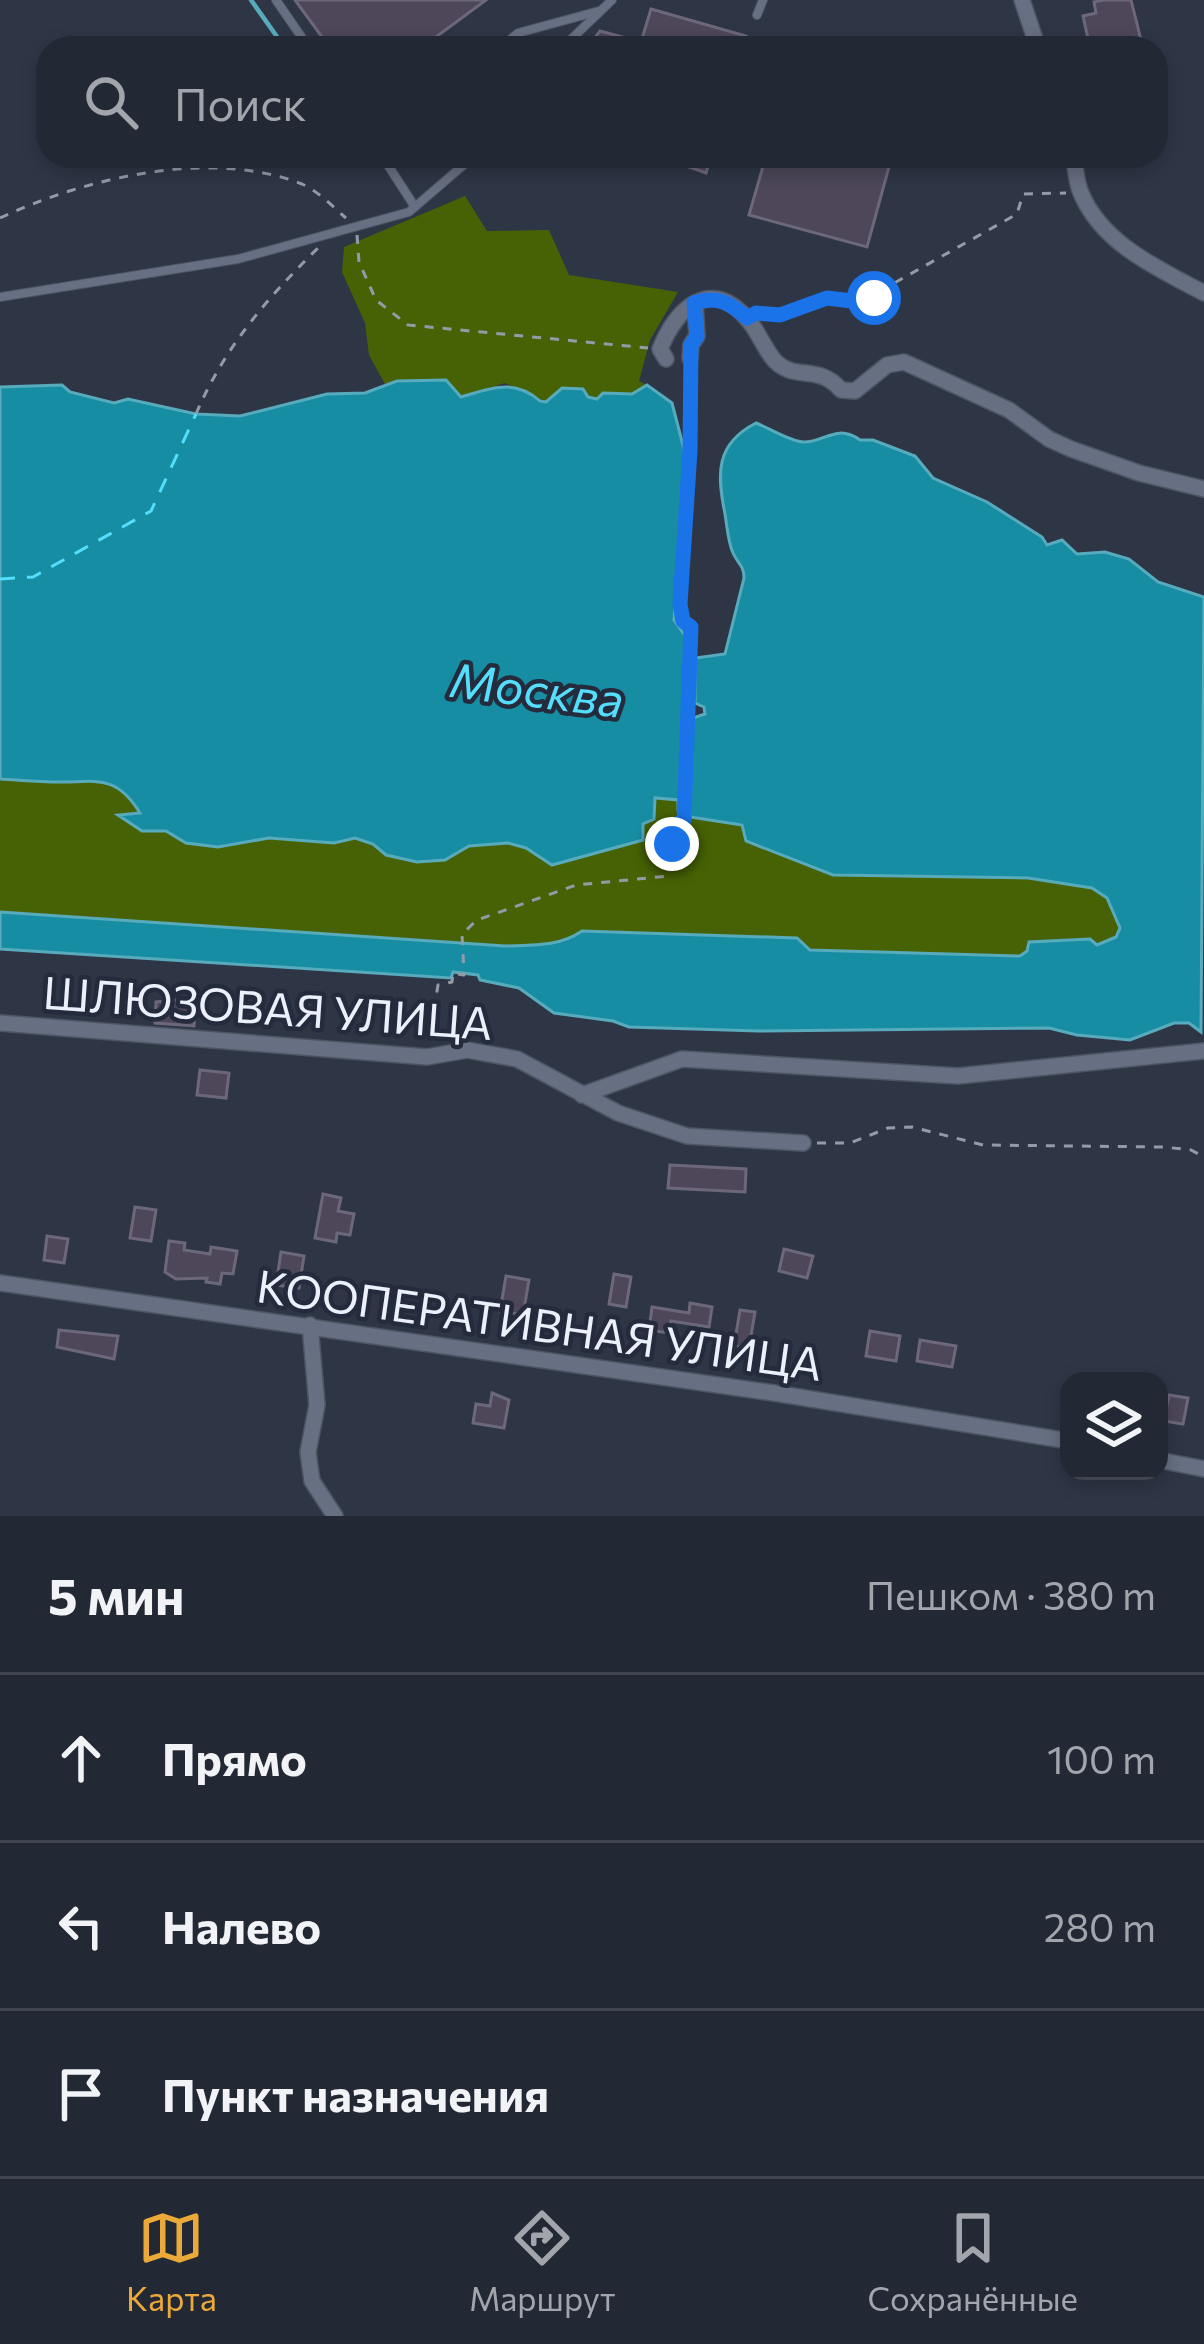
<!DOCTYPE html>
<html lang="ru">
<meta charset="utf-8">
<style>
body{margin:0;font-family:Commissioner,sans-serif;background:#2a303c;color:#f1f3f6}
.controls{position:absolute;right:36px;bottom:36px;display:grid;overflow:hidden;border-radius:24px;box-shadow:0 6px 18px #0003}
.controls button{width:108px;height:108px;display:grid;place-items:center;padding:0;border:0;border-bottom:3px solid #3f444f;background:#222834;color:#f1f3f6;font:60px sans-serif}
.stop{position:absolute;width:36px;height:36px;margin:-27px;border:9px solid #1a73e8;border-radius:50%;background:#fff}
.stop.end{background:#1a73e8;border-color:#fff;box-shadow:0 3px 12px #0008}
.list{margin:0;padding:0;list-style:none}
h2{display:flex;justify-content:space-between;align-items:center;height:156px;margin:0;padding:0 48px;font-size:51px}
h2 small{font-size:39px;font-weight:400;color:#a2a6ac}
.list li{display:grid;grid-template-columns:78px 1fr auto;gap:36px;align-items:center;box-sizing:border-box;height:168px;padding:0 48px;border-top:3px solid #3f444f}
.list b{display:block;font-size:45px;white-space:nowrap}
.list em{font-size:39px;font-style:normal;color:#a2a6ac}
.icon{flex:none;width:66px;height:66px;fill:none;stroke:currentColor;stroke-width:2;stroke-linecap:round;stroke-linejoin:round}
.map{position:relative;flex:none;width:1204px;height:1516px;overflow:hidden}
.search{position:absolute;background:#222834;box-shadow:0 6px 18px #0003;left:36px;right:36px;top:36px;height:132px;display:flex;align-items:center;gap:30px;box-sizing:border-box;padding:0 42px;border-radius:36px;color:#a2a6ac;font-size:45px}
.sheet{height:660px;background:#222834}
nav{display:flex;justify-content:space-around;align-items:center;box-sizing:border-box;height:168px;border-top:3px solid #3f444f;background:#222834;font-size:33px;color:#a2a6ac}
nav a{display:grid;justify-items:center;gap:6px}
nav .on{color:#eba93a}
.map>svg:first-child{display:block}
</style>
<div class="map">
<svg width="1204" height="1516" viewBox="0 0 1204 1516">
<rect width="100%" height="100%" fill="#2e3646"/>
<g fill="#476205">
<path d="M465,196L487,231L549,230L569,275L678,292L650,340L639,381L647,385L632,394L603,393L597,399L558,390L546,402L505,383L461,397L397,381L385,384L369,355L365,323L342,272L344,247Z"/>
<path d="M93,778C115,786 128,794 141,814L121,815L142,831H166L186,843L218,847L269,838L334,843L355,838L373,844L386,855L445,860L469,846L508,843L526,848L553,865L643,840V823L655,797L678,800V810L690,817L742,825L746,842L833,875L1028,878L1092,888L1107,898L1120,929C1103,955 1058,946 1030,946L1020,956L809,950L800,940L571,939L547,945L505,946L0,912V779L62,782Z"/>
</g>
<g fill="#178da3" stroke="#57abbd" stroke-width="3">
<path d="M446,380L461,397C491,388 514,378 540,401L546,402L562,388L583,389L588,397L597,399L603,393L632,394L647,385L672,403L685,453L674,620L690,643L684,812L678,810V800L655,798L654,819L643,824V840L552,865L526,848L508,843L469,846L445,860L417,862L386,855L373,844L355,838L334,843L269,838L218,847L186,843L166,831H142L118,815L140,813C116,774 97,782 58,782C39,782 19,780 0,779V387L62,385L70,392L114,403L128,399L196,414L240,416L327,394L365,393L397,381Z"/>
<path d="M756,423C769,428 789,441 803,442C824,443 836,423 860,440H873L915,456L933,478L987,502L1042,537L1047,545L1062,540L1077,554L1105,552L1129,559L1158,582L1204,597L1201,1032L1189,1023H1174L1130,1040L1077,1035L1049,1028L759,1031L629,1027L613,1021L554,1013L519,988L480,980L478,975L453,972L451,978L0,949V912L505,946C532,945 559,947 582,931L797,938L810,950L1020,956L1027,951L1029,942L1090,939L1097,945L1116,937L1120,928L1107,898L1092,888L1028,878L833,875L746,841L742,825L690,817L693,718L705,714L704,707L695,703V658L725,654L744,578C744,565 738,564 733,553C728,542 727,526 725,514C717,474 715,444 756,423Z"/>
</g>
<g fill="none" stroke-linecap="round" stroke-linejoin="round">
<path stroke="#57abbd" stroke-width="4.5" d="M251,0L285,48"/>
<path stroke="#54defc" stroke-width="3" stroke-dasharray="15 12" stroke-linecap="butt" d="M0,579L33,577L151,511L196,414"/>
</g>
<g fill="#4d4759" stroke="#6d677b" stroke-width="3">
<path d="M295,0H486L421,48H330Z"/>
<path d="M1103,0H1131L1143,48H1090L1083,16L1096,13L1094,2Z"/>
<path d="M651,9L746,36L743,48H587L600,31L641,42Z"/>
<path d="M659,156H711L706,173Z"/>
<path d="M766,156H892L867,247L749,215Z"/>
<path d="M180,1000V1003L195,1005L194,1026L155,1023L156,1002Z"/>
<path d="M200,1070L229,1073L226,1098L197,1095Z"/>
<path d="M670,1165L746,1169L745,1192L668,1188Z"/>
<path d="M323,1194L341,1198L338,1211L354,1214L350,1235L337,1233L336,1242L315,1238Z"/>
<path d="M135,1207L156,1210L151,1241L130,1238Z"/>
<path d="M47,1236L68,1239L64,1263L44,1260Z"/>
<path d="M169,1241L185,1243L184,1250L210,1254L211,1247L237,1251L233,1274L222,1273L220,1284L206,1282L207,1278L176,1279L165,1272Z"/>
<path d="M784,1249L813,1256L807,1278L779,1271Z"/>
<path d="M281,1252L304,1256L299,1288L276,1285Z"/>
<path d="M614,1274L631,1277L626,1307L609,1304Z"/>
<path d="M506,1276L529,1280L523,1315L500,1311Z"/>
<path d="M690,1303L712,1307L709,1327L671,1321L669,1333L649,1330L652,1307L689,1313Z"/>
<path d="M740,1310L755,1312L749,1348L734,1346Z"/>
<path d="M59,1330L118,1336L114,1359L57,1347Z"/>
<path d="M870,1331L900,1336L896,1361L866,1356Z"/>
<path d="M920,1340L956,1346L952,1367L917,1361Z"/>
<path d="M492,1393L509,1400L504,1428L473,1423L476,1404L490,1406Z"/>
<path d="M1169,1395L1188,1398L1183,1424L1164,1421Z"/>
</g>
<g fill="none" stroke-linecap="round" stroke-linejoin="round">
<g stroke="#4d5462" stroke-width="10">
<g id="lane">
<path d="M276,0L309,48"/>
<path d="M757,15L763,0"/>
<path d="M500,48L518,33L599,11"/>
<path d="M562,48L612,0"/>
<path d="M382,156L415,207"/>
<path d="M0,297L238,259L409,212L474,156"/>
</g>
</g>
<g stroke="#4d5462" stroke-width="18">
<g id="street">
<path d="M1022,0L1038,48"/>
<path d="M1073,156C1076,168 1076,182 1081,193C1102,244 1159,269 1204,293"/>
<path d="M690,358L691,345L697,336L695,303"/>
<path d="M666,359L660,349C677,307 712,275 749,321C759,333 765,350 775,361C796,382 818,363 841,390L855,391L887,365L904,362L1009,410L1049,439L1071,449L1139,473L1204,489"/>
<path d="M0,1023L427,1057L467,1050L517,1059L618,1113L687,1136L803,1143"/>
<path d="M582,1095L682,1059L958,1076L1204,1051"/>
<path d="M0,1283L774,1393L1069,1441"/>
<path d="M310,1325L317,1405L308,1452L312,1481L335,1516"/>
<path d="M1159,1460L1204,1469"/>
</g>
</g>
<g stroke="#949ba8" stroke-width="3" stroke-dasharray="9 9" stroke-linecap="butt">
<path d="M0,218C85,178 211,148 302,184C318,191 333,207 346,218"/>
<path d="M357,235L359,262L376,300L408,325L648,348"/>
<path d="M759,313C777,315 791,315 808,308C814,305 819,300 826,298C855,292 859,311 889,286L1017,214L1023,194L1066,193"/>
<path d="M196,414C224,348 267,298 318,248"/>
<path d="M431,1028L438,985L452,982L453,973L464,975L462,934L477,920L576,885L668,876L677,825L684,821L691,627L683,621L679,604L690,451L689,372"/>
<path d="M817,1143H850L888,1128L912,1127L983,1145L1164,1147L1191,1150L1204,1157"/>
</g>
<use href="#lane" stroke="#676f82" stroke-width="8"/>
<use href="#street" stroke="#676f82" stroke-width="15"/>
</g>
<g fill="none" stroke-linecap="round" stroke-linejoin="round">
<path stroke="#1a73e8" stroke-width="15" d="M672,844L676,825L684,820L691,627L683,621L680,604L690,451L691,345L697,336L694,303C718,295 730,303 747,318L756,313L780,315L827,298L860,302L874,298"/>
</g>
<g text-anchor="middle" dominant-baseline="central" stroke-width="9" stroke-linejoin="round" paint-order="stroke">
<g font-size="45" fill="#ebf0fb" stroke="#242b3c">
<text transform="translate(268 1006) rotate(4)">ШЛЮЗОВАЯ УЛИЦА</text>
<text transform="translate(540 1323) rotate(8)">КООПЕРАТИВНАЯ УЛИЦА</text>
</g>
<g font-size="48" font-style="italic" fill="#54defc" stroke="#242b3c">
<text transform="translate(537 688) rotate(7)">Москва</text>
</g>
</g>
</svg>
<div class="controls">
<button><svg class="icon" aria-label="layers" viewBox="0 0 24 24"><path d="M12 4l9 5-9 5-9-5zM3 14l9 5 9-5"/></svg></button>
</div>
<div class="stop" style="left:874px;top:298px"></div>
<div class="stop end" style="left:672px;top:844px"></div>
<div class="search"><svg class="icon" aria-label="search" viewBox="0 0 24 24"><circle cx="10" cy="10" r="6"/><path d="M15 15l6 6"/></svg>Поиск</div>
</div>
<section class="sheet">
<h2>5 мин<small>Пешком · 380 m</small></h2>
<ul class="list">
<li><svg class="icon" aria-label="ahead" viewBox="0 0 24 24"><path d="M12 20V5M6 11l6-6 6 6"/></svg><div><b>Прямо</b></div><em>100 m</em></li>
<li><svg class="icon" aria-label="left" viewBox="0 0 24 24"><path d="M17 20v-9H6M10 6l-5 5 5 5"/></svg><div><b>Налево</b></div><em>280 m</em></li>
<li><svg class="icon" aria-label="arrive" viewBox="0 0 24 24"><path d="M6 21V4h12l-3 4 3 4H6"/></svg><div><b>Пункт назначения</b></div></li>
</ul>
</section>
<nav>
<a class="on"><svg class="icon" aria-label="map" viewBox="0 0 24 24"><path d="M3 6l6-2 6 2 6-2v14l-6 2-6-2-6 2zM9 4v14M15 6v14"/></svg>Карта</a>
<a><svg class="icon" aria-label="directions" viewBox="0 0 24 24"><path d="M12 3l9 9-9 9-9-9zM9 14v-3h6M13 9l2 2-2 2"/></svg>Маршрут</a>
<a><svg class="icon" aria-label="saved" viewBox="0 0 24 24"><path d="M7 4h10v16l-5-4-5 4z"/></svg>Сохранённые</a>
</nav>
